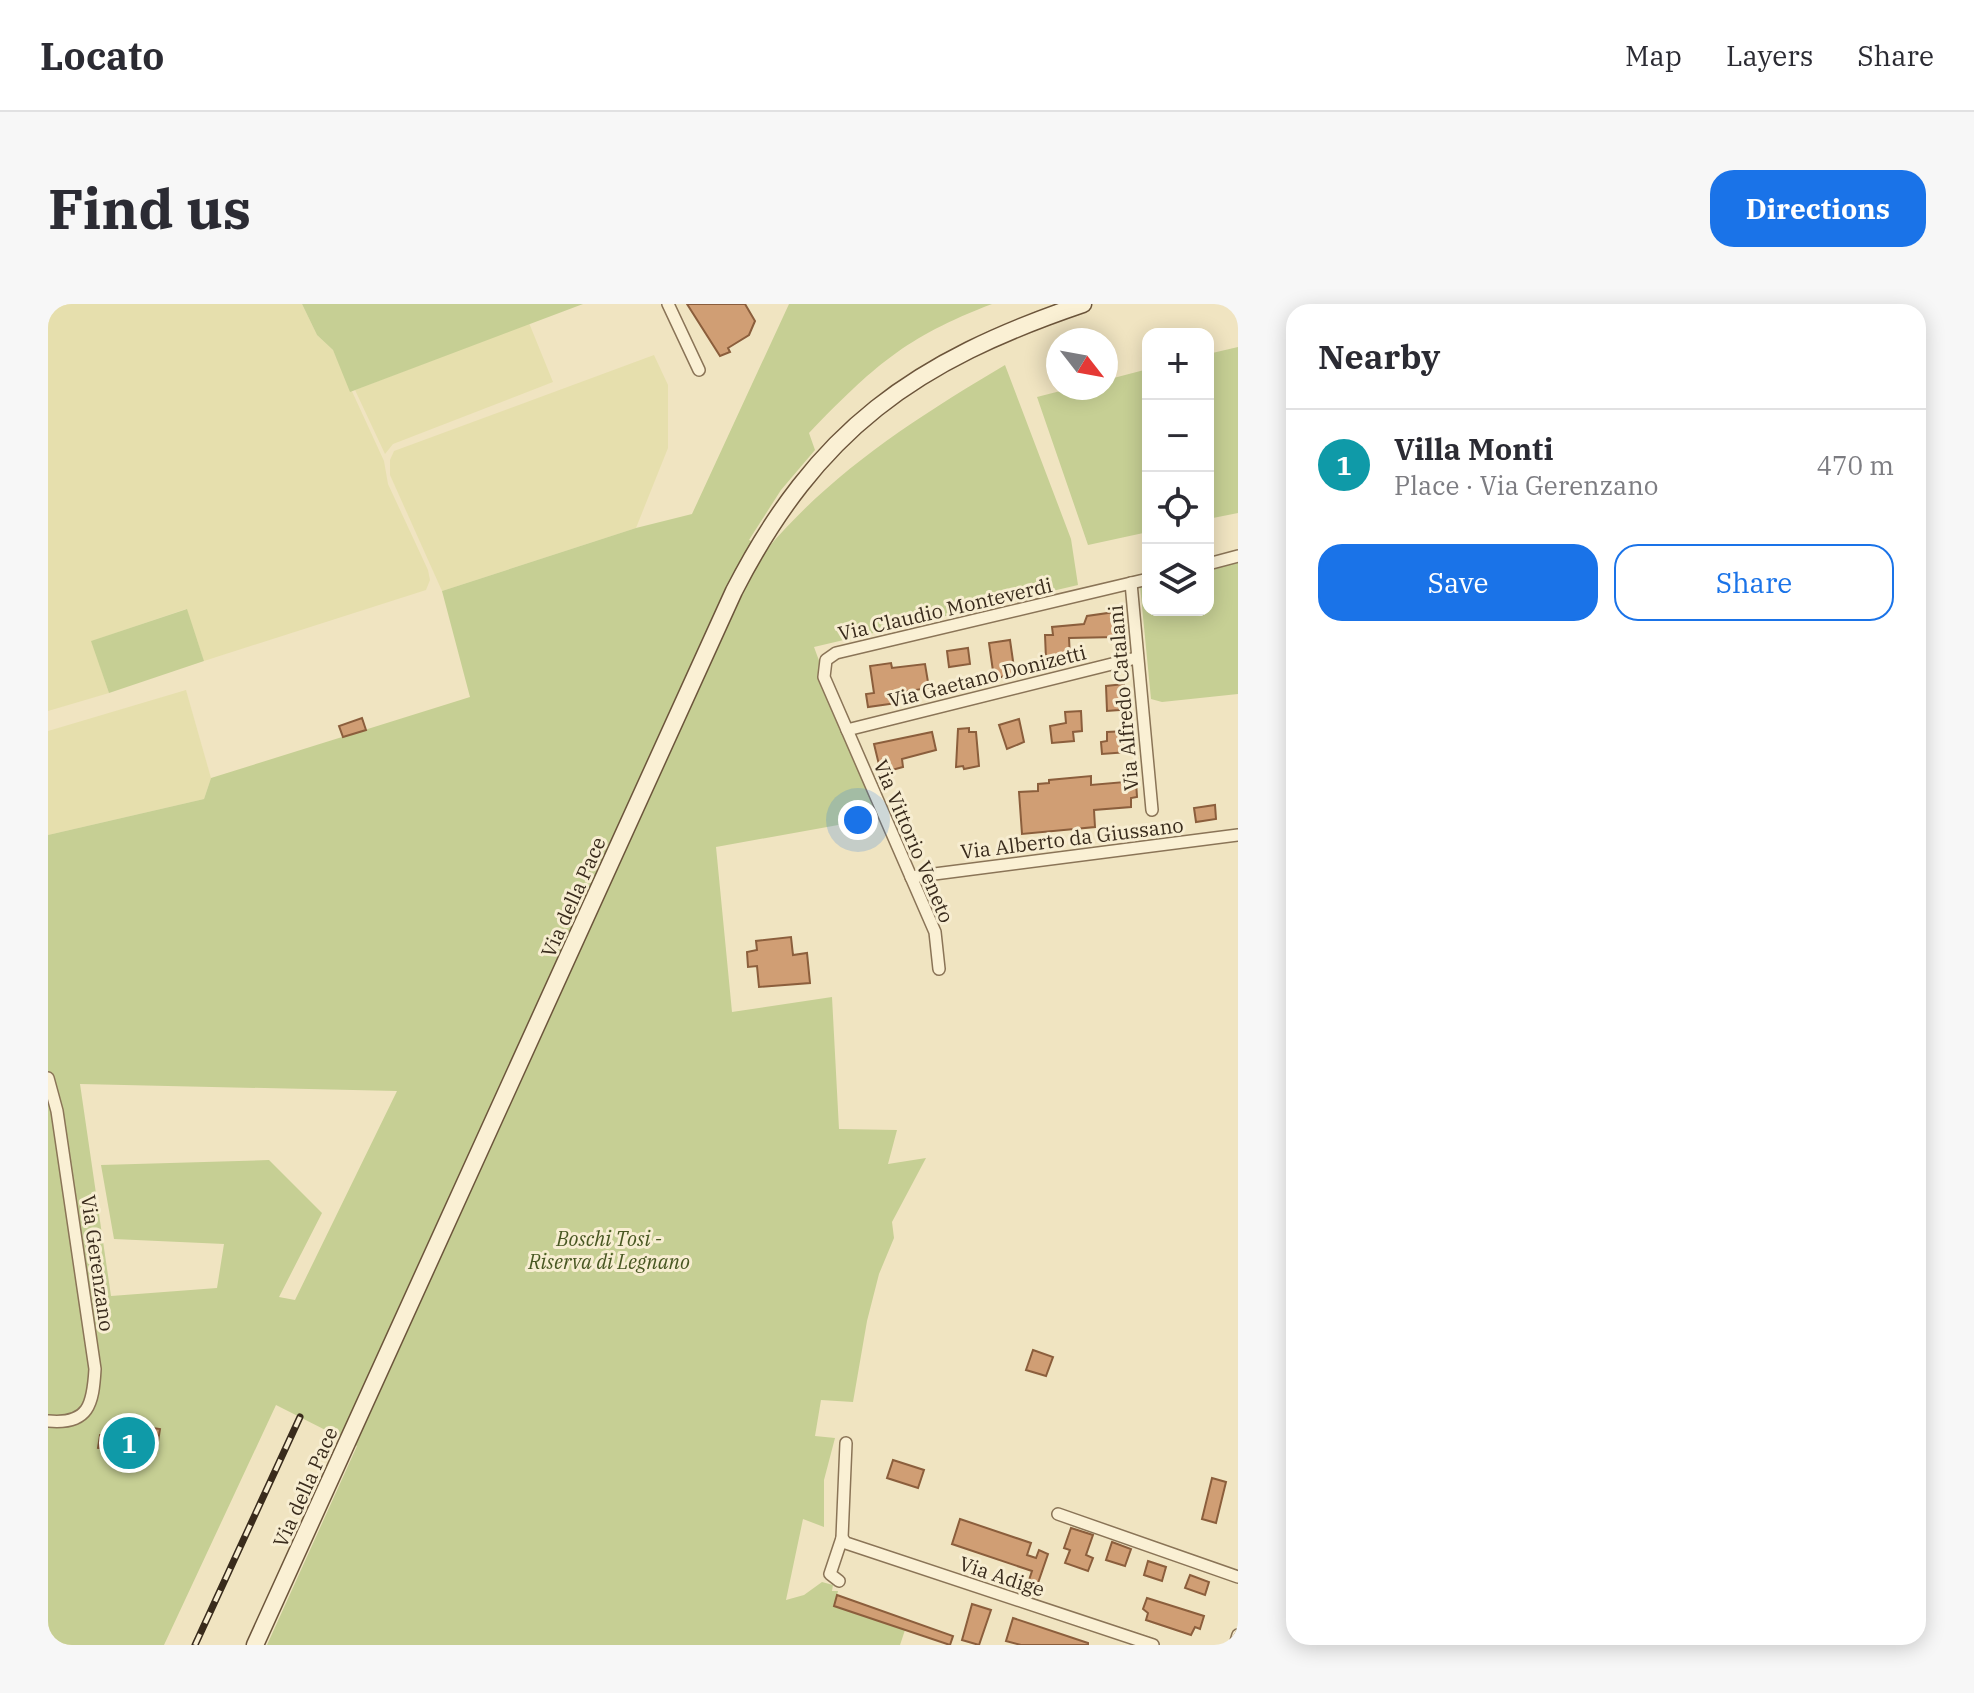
<!DOCTYPE html>
<meta charset="utf-8">
<style>
body{margin:0;font-family:"IBM Plex Serif",serif;background:#f7f7f7;color:#2b2b33}
.controls{position:absolute;right:24px;top:24px;display:grid;overflow:hidden;border-radius:16px;box-shadow:0 4px 20px #0003}
.controls button{width:72px;height:72px;display:grid;place-items:center;padding:0;border:0;border-bottom:2px solid #e1e1e2;background:#fff;color:#2b2b33;font:40px sans-serif}
.compass{position:absolute;left:998px;top:24px;width:72px;height:72px;border-radius:50%;background:#fff;box-shadow:0 4px 20px #0003;rotate:121deg}
.you{position:absolute;left:810px;top:516px;width:28px;height:28px;margin:-20px;border:6px solid #fff;border-radius:50%;background:#1a73e8;box-shadow:0 0 0 12px #1a73e833}
.badge{display:grid;place-items:center;width:52px;height:52px;border-radius:50%;background:#1a73e8;color:#fff;font-size:26px;font-weight:700}
.pin{position:absolute;translate:-50% -50%;border:4px solid #fff;box-shadow:0 2px 8px #0006}
.list{margin:0;padding:0;list-style:none}
h2{display:flex;justify-content:space-between;align-items:center;height:104px;margin:0;padding:0 32px;font-size:34px}
h2 small{font-size:26px;font-weight:400;color:#7c7c81}
.list li{display:grid;grid-template-columns:52px 1fr auto;gap:24px;align-items:center;box-sizing:border-box;height:112px;padding:0 32px;border-top:2px solid #e1e1e2}
.list b{display:block;font-size:30px;white-space:nowrap}
.list p{margin:0;font-size:26px;white-space:nowrap;color:#7c7c81}
.list em{font-size:26px;font-style:normal;color:#7c7c81}
.actions{display:flex;gap:16px;padding:24px 32px}
.actions a{flex:1;padding:18px 0;border:2px solid #1a73e8;border-radius:24px;text-align:center;font-size:28px;color:#1a73e8}
.actions .main{background:#1a73e8;color:#fff}
.icon{flex:none;width:44px;height:44px;fill:none;stroke:currentColor;stroke-width:2;stroke-linecap:round;stroke-linejoin:round}
.map{position:relative;flex:none;width:1190px;height:1341px;overflow:hidden;border-radius:24px}
header{display:flex;align-items:center;gap:48px;box-sizing:border-box;height:112px;padding:0 40px;background:#fff;border-bottom:2px solid #e1e1e2}
header strong{font-size:38px}
nav{display:flex;gap:44px;margin-inline-start:auto;font-size:28px}
.intro{display:flex;align-items:center;justify-content:space-between;box-sizing:border-box;height:192px;padding:0 48px}
h1{margin:0;font-size:56px}
.button{padding:20px 36px;border-radius:24px;background:#1a73e8;color:#fff;font-size:28px;font-weight:700}
main{display:flex;gap:48px;padding:0 48px}
aside{flex:1;background:#fff;border-radius:24px;box-shadow:0 4px 20px #0003}
.map>svg:first-child{display:block}
</style>
<header>
<strong>Locato</strong>
<nav><a>Map</a><a>Layers</a><a>Share</a></nav>
</header>
<div class="intro"><h1>Find us</h1><a class="button">Directions</a></div>
<main>
<div class="map">
<svg width="1190" height="1341" viewBox="0 0 1190 1341">
<rect width="100%" height="100%" fill="#f0e4c1"/>
<g fill="#e6dfad">
<path d="M0,0H254L269,31L285,46L336,157L340,180L380,266L382,276L378,286L156,357L138,305L44,337L61,389L0,407Z"/>
<path d="M481,19L505,78L345,140L337,150L307,86Z"/>
<path d="M606,51L620,81V144L588,224L394,287L342,171V156L346,147Z"/>
<path d="M138,386L163,474L156,495L0,531V427Z"/>
</g>
<g fill="#c6cf94" fill-rule="evenodd">
<path d="M254,0H535L302,88L285,46L269,31Z"/>
<path d="M741,0H944C857,33 825,63 761,129L767,146L733,186L701,236L720,244C785,167 871,112 957,61L1023,235L1030,281L766,343L829,514L668,543L684,708L784,693L791,825L849,826L840,860L878,854L844,918L846,934L831,970L819,1017L805,1098L773,1096L767,1132L787,1134L776,1176V1223L755,1215L738,1296L756,1291L774,1278L785,1281L784,1287H790L787,1302L857,1326L852,1341H219L309,1142L228,1101L116,1341H0V531L156,495L163,474L422,393L394,287L588,224L644,210ZM32,780L349,787L247,996L231,993L274,909L221,856L53,861L66,935L176,940L169,984L63,992Z"/>
<path d="M1190,43V209L1160,215V50Z"/>
<path d="M1100,65V228L1040,241L989,93L1024,84H1058V76Z"/>
<path d="M1190,254V390L1114,398L1103,395L1092,282L1100,278V306H1160V262Z"/>
<path d="M139,305L156,357L61,389L43,337Z"/>
</g>
<g fill="#d09e74" stroke="#8b5e3c" stroke-width="2">
<path d="M639,0H697L707,17L701,31L680,44L682,48L672,52Z"/>
<path d="M1067,308L1068,333L1021,334L1022,353L998,355L997,331H1005L1004,323L1036,320L1039,312Z"/>
<path d="M962,336L967,371L946,374L941,339Z"/>
<path d="M920,344L922,360L901,363L899,347Z"/>
<path d="M843,359L844,364L877,360L881,384L847,389L849,399L820,403L818,390L826,389L822,362Z"/>
<path d="M1076,380L1078,400L1071,401V406L1059,407L1058,382Z"/>
<path d="M1033,407L1034,427L1025,428L1026,437L1004,439L1002,422L1018,419L1017,408Z"/>
<path d="M314,414L318,426L295,433L291,422Z"/>
<path d="M971,415L976,438L959,445L951,421Z"/>
<path d="M921,424V428H928L931,462L916,465L915,462L908,463L910,425Z"/>
<path d="M1079,427L1080,448L1054,450L1053,438L1059,437V428Z"/>
<path d="M884,428L888,446L854,455L855,463L833,469L826,440Z"/>
<path d="M1043,472V481L1088,477L1089,493L1083,494V503L1046,506L1047,523L974,530L971,488L990,487V480L1001,479V476Z"/>
<path d="M1167,501L1168,515L1148,518L1146,504Z"/>
<path d="M743,633L745,651L759,649L762,679L711,683L709,662L700,663L699,648L709,646L708,637Z"/>
<path d="M985,1046L1005,1053L998,1072L978,1066Z"/>
<path d="M77,1120L112,1125L108,1150L98,1149L96,1160L82,1157L84,1149L50,1144L52,1131L75,1134Z"/>
<path d="M845,1156L876,1166L870,1184L839,1174Z"/>
<path d="M1164,1174L1178,1178L1168,1219L1154,1215Z"/>
<path d="M912,1215L983,1239L979,1251L988,1254L991,1246L1000,1250L990,1279L981,1276L984,1267L904,1240Z"/>
<path d="M1023,1224L1045,1231L1038,1251L1045,1254L1040,1267L1017,1259L1022,1246L1016,1244Z"/>
<path d="M1064,1238L1083,1245L1077,1262L1058,1256Z"/>
<path d="M1100,1257L1118,1263L1114,1277L1096,1271Z"/>
<path d="M1142,1271L1161,1278L1157,1291L1137,1284Z"/>
<path d="M789,1291L905,1332L902,1341L786,1302Z"/>
<path d="M1099,1294L1156,1312L1152,1325L1147,1323L1143,1331L1098,1316L1100,1309L1095,1305Z"/>
<path d="M924,1300L943,1306L931,1341L914,1336Z"/>
<path d="M965,1314L1040,1339V1341H973L958,1337Z"/>
</g>
<g fill="none" stroke-linecap="round" stroke-linejoin="round">
<g stroke="#8a7457" stroke-width="14">
<g id="minor">
<path d="M620,0L651,66"/>
<path d="M1160,260L1190,252"/>
<path d="M1083,279L1104,506"/>
<path d="M799,426L1088,354"/>
<path d="M863,573L1190,531"/>
<path d="M891,665L887,628L776,373L778,356L788,349L1100,275"/>
<path d="M0,774L9,807L47,1065C45,1100 41,1121 0,1117"/>
<path d="M1010,1210L1190,1273"/>
<path d="M794,1234L798,1239L1105,1341"/>
<path d="M791,1277L782,1270L794,1234L798,1139"/>
<path d="M1187,1341L1190,1331"/>
</g>
</g>
<g stroke="#6c553b" stroke-width="19">
<path id="secondary" d="M207,1341L686,287C769,125 867,57 1035,0"/>
</g>
<use href="#minor" stroke="#faf0d4" stroke-width="11"/>
<use href="#secondary" stroke="#faf0d4" stroke-width="16"/>
<g stroke="#392b1c" stroke-width="7">
<path id="rail" d="M147,1341L252,1113"/>
</g>
<use href="#rail" stroke="#f7edd1" stroke-width="4" stroke-dasharray="12" stroke-linecap="butt"/>
</g>
<g text-anchor="middle" dominant-baseline="central" stroke-width="6" stroke-linejoin="round" paint-order="stroke">
<g font-size="20" fill="#392b1c" stroke="#f7edd1">
<text transform="translate(897 305) rotate(-13)">Via Claudio Monteverdi</text>
<text transform="translate(939 372) rotate(-14)">Via Gaetano Donizetti</text>
<text transform="translate(1075 394) rotate(-95)">Via Alfredo Catalani</text>
<text transform="translate(1024 534) rotate(-7)">Via Alberto da Giussano</text>
<text transform="translate(866 537) rotate(67)">Via Vittorio Veneto</text>
<text transform="translate(525 593) rotate(-66)">Via della Pace</text>
<text transform="translate(50 959) rotate(82)">Via Gerenzano</text>
<text transform="translate(257 1183) rotate(-66)">Via della Pace</text>
<text transform="translate(954 1272) rotate(18)">Via Adige</text>
</g>
<g font-size="20" font-style="italic" fill="#485722" stroke="#f7edd1">
<text x="561" y="934">Boschi Tosi -<tspan x="561" dy="23">Riserva di Legnano</tspan></text>
</g>
</g>
</svg>
<div class="controls">
<button>+</button>
<button>−</button>
<button><svg class="icon" aria-label="locate" viewBox="0 0 24 24"><circle cx="12" cy="12" r="6"/><path d="M12 2v4M12 18v4M2 12h4M18 12h4"/></svg></button>
<button><svg class="icon" aria-label="layers" viewBox="0 0 24 24"><path d="M12 4l9 5-9 5-9-5zM3 14l9 5 9-5"/></svg></button>
</div>
<svg class="compass" viewBox="-18 -18 36 36"><path d="M0-13l5 13h-10z" fill="#e53935"/><path d="M0 13l5-13h-10z" fill="#7c7c81"/></svg>
<div class="you"></div>
<div class="pin badge" style="left:81px;top:1139px;background:#0f9aa8">1</div>
</div>
<aside>
<h2>Nearby<small></small></h2>
<ul class="list">
<li><span class="badge" style="background:#0f9aa8">1</span><div><b>Villa Monti</b><p>Place · Via Gerenzano</p></div><em>470 m</em></li>
</ul>
<div class="actions"><a class="main">Save</a><a>Share</a></div>
</aside>
</main>
